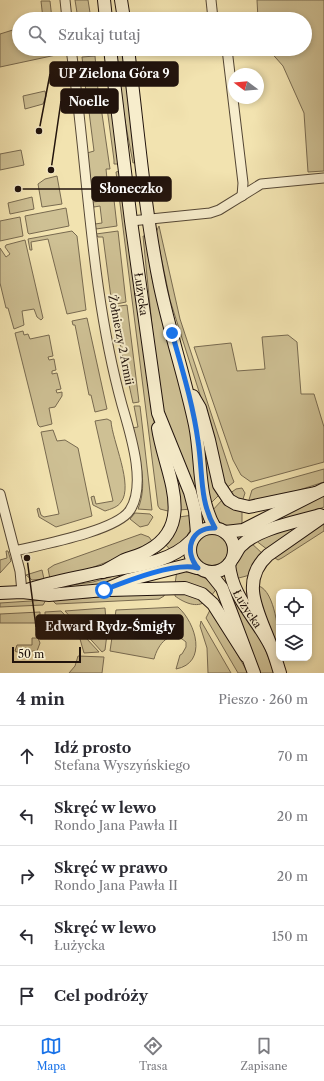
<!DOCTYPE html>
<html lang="pl">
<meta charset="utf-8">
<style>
body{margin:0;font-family:"Libre Caslon Text",serif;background:#f7f7f7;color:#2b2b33}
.controls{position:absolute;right:12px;bottom:12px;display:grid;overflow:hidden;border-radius:8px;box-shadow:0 2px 6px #0003}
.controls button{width:36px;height:36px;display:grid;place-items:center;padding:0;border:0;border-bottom:1px solid #e1e1e2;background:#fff;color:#2b2b33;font:20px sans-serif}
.compass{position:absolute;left:228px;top:68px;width:36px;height:36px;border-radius:50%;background:#fff;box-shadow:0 2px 6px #0003;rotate:286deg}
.scale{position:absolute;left:12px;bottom:10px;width:69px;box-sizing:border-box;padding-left:4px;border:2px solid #21130c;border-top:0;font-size:11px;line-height:14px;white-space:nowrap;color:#21130c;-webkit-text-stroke:3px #f7edcc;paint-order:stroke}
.stop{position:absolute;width:12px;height:12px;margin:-9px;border:3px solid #1a73e8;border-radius:50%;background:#fff}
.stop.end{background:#1a73e8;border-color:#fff;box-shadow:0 1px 4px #0008}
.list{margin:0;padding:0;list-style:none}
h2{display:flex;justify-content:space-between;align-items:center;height:52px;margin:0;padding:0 16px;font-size:17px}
h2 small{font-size:13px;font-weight:400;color:#7c7c81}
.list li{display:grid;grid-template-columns:26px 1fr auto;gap:12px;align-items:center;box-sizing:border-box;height:60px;padding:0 16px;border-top:1px solid #e1e1e2}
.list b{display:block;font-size:15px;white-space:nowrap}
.list p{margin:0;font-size:13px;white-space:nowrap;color:#7c7c81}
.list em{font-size:13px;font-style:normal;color:#7c7c81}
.icon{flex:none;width:22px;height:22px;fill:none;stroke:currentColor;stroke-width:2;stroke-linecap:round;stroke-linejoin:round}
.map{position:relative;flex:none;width:324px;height:673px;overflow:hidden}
.search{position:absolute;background:#fff;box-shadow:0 2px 6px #0003;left:12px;right:12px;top:12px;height:44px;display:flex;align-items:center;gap:10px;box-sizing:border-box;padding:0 14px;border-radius:22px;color:#7c7c81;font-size:15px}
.sheet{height:352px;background:#fff}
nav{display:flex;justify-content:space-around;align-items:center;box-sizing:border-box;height:56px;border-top:1px solid #e1e1e2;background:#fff;font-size:11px;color:#7c7c81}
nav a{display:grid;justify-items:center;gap:2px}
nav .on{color:#1a73e8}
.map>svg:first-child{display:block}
</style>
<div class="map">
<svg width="324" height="673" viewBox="0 0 324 673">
<rect width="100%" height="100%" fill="#f2e3b0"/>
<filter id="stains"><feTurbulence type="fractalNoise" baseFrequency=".005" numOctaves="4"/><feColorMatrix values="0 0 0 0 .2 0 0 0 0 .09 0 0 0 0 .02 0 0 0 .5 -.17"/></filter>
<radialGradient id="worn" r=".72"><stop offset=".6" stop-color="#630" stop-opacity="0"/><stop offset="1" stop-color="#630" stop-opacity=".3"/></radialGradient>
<g fill="#cec094" stroke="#786a50">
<path d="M75,0H88L91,19H78Z"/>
<path d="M257,0H324V171L308,172L304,113L283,66L268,49H305V19H258Z"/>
<path d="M41,1H50L52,19H43Z"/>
<path d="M16,29H19V49H56V55L0,67V34Z"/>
<path d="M115,49H123L137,162L133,163L122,105Z"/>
<path d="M95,56L98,90L86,92L82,57Z"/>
<path d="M45,91L46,96L43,104L25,109L23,96Z"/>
<path d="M99,93L110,169H106L108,189L92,194V197L87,153L94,151L87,96Z"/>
<path d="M109,102L112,107L119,164H114V160L107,108Z"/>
<path d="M21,150L24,165L0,170V154Z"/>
<path d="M120,171L133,279L156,435L172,507L168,511L160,509L158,506L116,172Z"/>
<path d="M57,176L62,204L42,207L38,184L45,179Z"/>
<path d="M32,197L34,209L10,214L8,203Z"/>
<path d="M114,200L117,226L96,229L95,224L102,223L100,206L94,207L92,202Z"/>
<path d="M66,208L69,226L29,234L28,233L25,216Z"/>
<path d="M20,217L23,236L0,241V221Z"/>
<path d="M159,226L180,319L232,477L234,482L225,489L208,420L170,300L156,232Z"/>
<path d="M72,231L77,236L86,310L67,314L48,239L31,242L32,250H30L28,239Z"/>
<path d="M118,231L126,302L112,305L103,237H98L96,234Z"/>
<path d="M143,236H145L152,278L165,332L192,423L200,491L199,507L165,419L156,366Z"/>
<path d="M25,240L43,318L41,320L37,317L34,309L22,311L24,325L14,329L8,308H6L0,283V248L6,257L10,254L5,247L6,245Z"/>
<path d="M127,305L139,402L133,403L112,307Z"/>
<path d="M87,318L107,409L95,412L91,395H89L75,325H73L72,321Z"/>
<path d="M23,331L24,335L28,334L30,339L49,335L53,356L48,357L49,360L54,359L56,370L52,371V374L57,373L61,389L56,390L57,393L62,392V396L55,407L49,408L52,424L40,427L38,425L15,333Z"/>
<path d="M288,335L297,342L301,394H314L324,427V462L251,482L241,475L233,460L194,347L231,343L237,371L265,369L262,337Z"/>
<path d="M134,406H140L152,510L138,509C149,482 138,455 132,428L138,427Z"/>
<path d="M197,413L220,494L209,505Z"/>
<path d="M107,419L111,421C112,440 134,486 121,502C118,507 111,509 105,511L93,505L91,497L94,496L96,504L113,501L95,421Z"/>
<path d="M53,430L57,441L65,440L78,448L92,516L56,527L39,517L37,509L39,508L41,515L44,517L59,514L41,432Z"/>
<path d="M168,452L192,509L179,510Z"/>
<path d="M324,469V482L265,501L248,503L252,490L256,488Z"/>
<path d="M242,488L245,493L242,502L229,494L236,489Z"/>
<path d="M324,495V507L262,530L278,516Z"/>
<path d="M223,499L242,510V526C227,527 219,525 211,512Z"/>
<path d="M135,513L150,514L153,517L148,525L140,527L130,519Z"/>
<path d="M193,515C193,533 184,540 172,552L166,545L174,534L179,517Z"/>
<path d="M307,522L268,550L255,540Z"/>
<path d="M324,523V531L282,558L278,560L272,556Z"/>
<circle cx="211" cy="550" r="17"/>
<path d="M141,534L149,537L154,544L78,573L50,579L48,569L54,565Z"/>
<path d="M250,542L263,554L250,575L235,579V565Z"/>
<path d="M6,551H8L11,561L0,573V560L7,558Z"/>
<path d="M165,561L167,566C131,576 90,593 51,588L93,582Z"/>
<path d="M42,570L44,579L32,580L26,575Z"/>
<path d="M177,570C193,572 206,577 218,587L211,596L175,584Z"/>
<path d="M259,586C275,592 279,633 279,648L259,602Z"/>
<path d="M233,591L265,648L274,673H260L229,593Z"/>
<path d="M175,592H182L206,601C197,609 183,602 175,596Z"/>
<path d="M165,593L164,596L159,599L56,604L52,600Z"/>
<path d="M46,600L43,605L0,607V603Z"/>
<path d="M178,607C196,623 208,663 176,669L180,655L182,654L186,647V642C170,628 158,644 154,659L110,651L116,610Z"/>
<path d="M105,608L107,634L105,650L102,652L65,611Z"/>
<path d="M211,608L248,673H238L206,618Z"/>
<path d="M61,611L99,652L84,653L80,639L70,629L66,634L57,630H45V612Z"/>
<path d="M40,612V630H36V623H0V614Z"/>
<path d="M201,621L231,673H208L207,648L200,626Z"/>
<path d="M32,638H38L40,643L37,651L17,652L15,651L17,645H32Z"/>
<path d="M78,656L104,657L102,673H69L75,666Z"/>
</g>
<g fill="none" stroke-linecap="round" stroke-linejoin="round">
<g stroke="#554735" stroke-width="11">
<g id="street">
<path d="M65,0L67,19"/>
<path d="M211,0L213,19"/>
<path d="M227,49L243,183L242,196"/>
<path d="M131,221L210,213L219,210L261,184L324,178"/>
<path d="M0,494L20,571L22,592"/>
<path d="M15,551C40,545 117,531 130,510C147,484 130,433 122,405C90,289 88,167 71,49"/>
</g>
</g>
<g stroke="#21130c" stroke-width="14">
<g id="secondary">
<path d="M104,0L106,19"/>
<path d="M121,0L124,19"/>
<path id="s1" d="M110,49L131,221L158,413L190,492L195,511L197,533"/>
<path d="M128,49C138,128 144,208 160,286C170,333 185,378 195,425C202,459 197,497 215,528"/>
<path d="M193,396L200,408L209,440L219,485L229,500L236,504L249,507L315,493"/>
<circle cx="212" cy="550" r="22"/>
<path d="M225,532L243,530L324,489"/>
<path d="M233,558C236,554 238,548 242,545C259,528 297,522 320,515"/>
<path id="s2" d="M229,564C232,598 257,618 271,647C275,655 277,664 280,673"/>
<path d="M103,572C110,568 117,564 124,560C132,557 142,555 149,550C197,523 164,471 158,428"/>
<path d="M210,573L222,588L254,673"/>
<path d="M27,590C51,582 76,578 101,572C132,566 169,564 191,541"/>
<path d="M109,590L185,588L202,594L213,604L246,656"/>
<path d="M0,593L22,592L49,595L104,590L128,580L175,568L187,565L197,568"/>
<path d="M271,646C260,615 238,582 268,555L324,516"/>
</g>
</g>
<use href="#street" stroke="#f7edcc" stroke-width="9"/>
<use href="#secondary" stroke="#f7edcc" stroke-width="12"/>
</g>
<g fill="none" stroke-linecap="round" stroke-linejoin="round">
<path stroke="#1a73e8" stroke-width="5" d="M104,590C127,581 174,562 198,568C183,551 191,527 215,528C199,501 203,471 198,441C193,404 182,369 172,333"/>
</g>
<g text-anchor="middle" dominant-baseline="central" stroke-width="4" stroke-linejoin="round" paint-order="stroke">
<g font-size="11" fill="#21130c" stroke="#f7edcc">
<text stroke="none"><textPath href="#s1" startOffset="247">Łużycka</textPath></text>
<text transform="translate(121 340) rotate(79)">Żołnierzy 2 Armii</text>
<text stroke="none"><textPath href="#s2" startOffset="49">Łużycka</textPath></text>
</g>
</g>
<path fill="none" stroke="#21130c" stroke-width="1.5" d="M39 131L50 74M51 170L61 101M18 189L92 189M27 558L36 627"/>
<g fill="#21130c" stroke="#f7edcc" stroke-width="1.5">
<circle cx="39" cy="131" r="4"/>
<circle cx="51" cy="170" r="4"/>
<circle cx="18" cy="189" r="4"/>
<circle cx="27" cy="558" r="4"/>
</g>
<g fill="#21130c" stroke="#21130c" stroke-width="1.5">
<rect x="50" y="62" width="128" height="24" rx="4"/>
<rect x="61" y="89" width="57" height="24" rx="4"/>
<rect x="92" y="177" width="79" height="24" rx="4"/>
<rect x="36" y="615" width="147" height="24" rx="4"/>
</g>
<g font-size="12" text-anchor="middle" font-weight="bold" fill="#fff">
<text x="114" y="78">UP Zielona Góra 9</text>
<text x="89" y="106">Noelle</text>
<text x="131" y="193">Słoneczko</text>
<text x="110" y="631">Edward Rydz-Śmigły</text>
</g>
<rect width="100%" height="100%" filter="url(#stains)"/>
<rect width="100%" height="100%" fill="url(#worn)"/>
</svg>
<div class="controls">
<button><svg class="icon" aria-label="locate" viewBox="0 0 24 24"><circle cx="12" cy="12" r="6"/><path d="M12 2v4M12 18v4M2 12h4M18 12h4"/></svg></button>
<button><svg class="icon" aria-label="layers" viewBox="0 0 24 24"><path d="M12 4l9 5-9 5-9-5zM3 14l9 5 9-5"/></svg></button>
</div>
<svg class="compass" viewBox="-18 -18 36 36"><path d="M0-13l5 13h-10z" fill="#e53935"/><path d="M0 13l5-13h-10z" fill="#7c7c81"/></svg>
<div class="scale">50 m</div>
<div class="stop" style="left:104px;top:590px"></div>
<div class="stop end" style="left:172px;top:333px"></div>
<div class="search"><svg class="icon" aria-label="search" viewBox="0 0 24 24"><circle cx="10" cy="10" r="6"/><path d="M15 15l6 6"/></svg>Szukaj tutaj</div>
</div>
<section class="sheet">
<h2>4 min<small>Pieszo · 260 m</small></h2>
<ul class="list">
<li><svg class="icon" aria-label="ahead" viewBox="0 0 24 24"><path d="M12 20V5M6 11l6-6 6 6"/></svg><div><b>Idź prosto</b><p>Stefana Wyszyńskiego</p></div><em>70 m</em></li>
<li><svg class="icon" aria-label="left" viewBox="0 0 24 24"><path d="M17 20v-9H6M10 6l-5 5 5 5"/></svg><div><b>Skręć w lewo</b><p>Rondo Jana Pawła II</p></div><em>20 m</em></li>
<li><svg class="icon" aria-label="right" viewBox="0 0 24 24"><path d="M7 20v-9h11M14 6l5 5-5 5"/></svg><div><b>Skręć w prawo</b><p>Rondo Jana Pawła II</p></div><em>20 m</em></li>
<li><svg class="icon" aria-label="left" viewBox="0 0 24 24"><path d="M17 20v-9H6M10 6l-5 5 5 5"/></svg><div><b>Skręć w lewo</b><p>Łużycka</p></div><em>150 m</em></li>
<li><svg class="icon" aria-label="arrive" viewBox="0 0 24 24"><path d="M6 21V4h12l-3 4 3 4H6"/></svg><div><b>Cel podróży</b></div></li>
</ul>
</section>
<nav>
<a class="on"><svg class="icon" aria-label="map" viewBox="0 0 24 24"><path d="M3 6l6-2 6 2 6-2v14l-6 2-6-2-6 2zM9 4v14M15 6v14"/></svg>Mapa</a>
<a><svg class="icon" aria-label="directions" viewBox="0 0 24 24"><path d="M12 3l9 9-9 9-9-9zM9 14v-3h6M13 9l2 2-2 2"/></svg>Trasa</a>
<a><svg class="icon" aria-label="saved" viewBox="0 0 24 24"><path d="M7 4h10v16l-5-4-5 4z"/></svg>Zapisane</a>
</nav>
